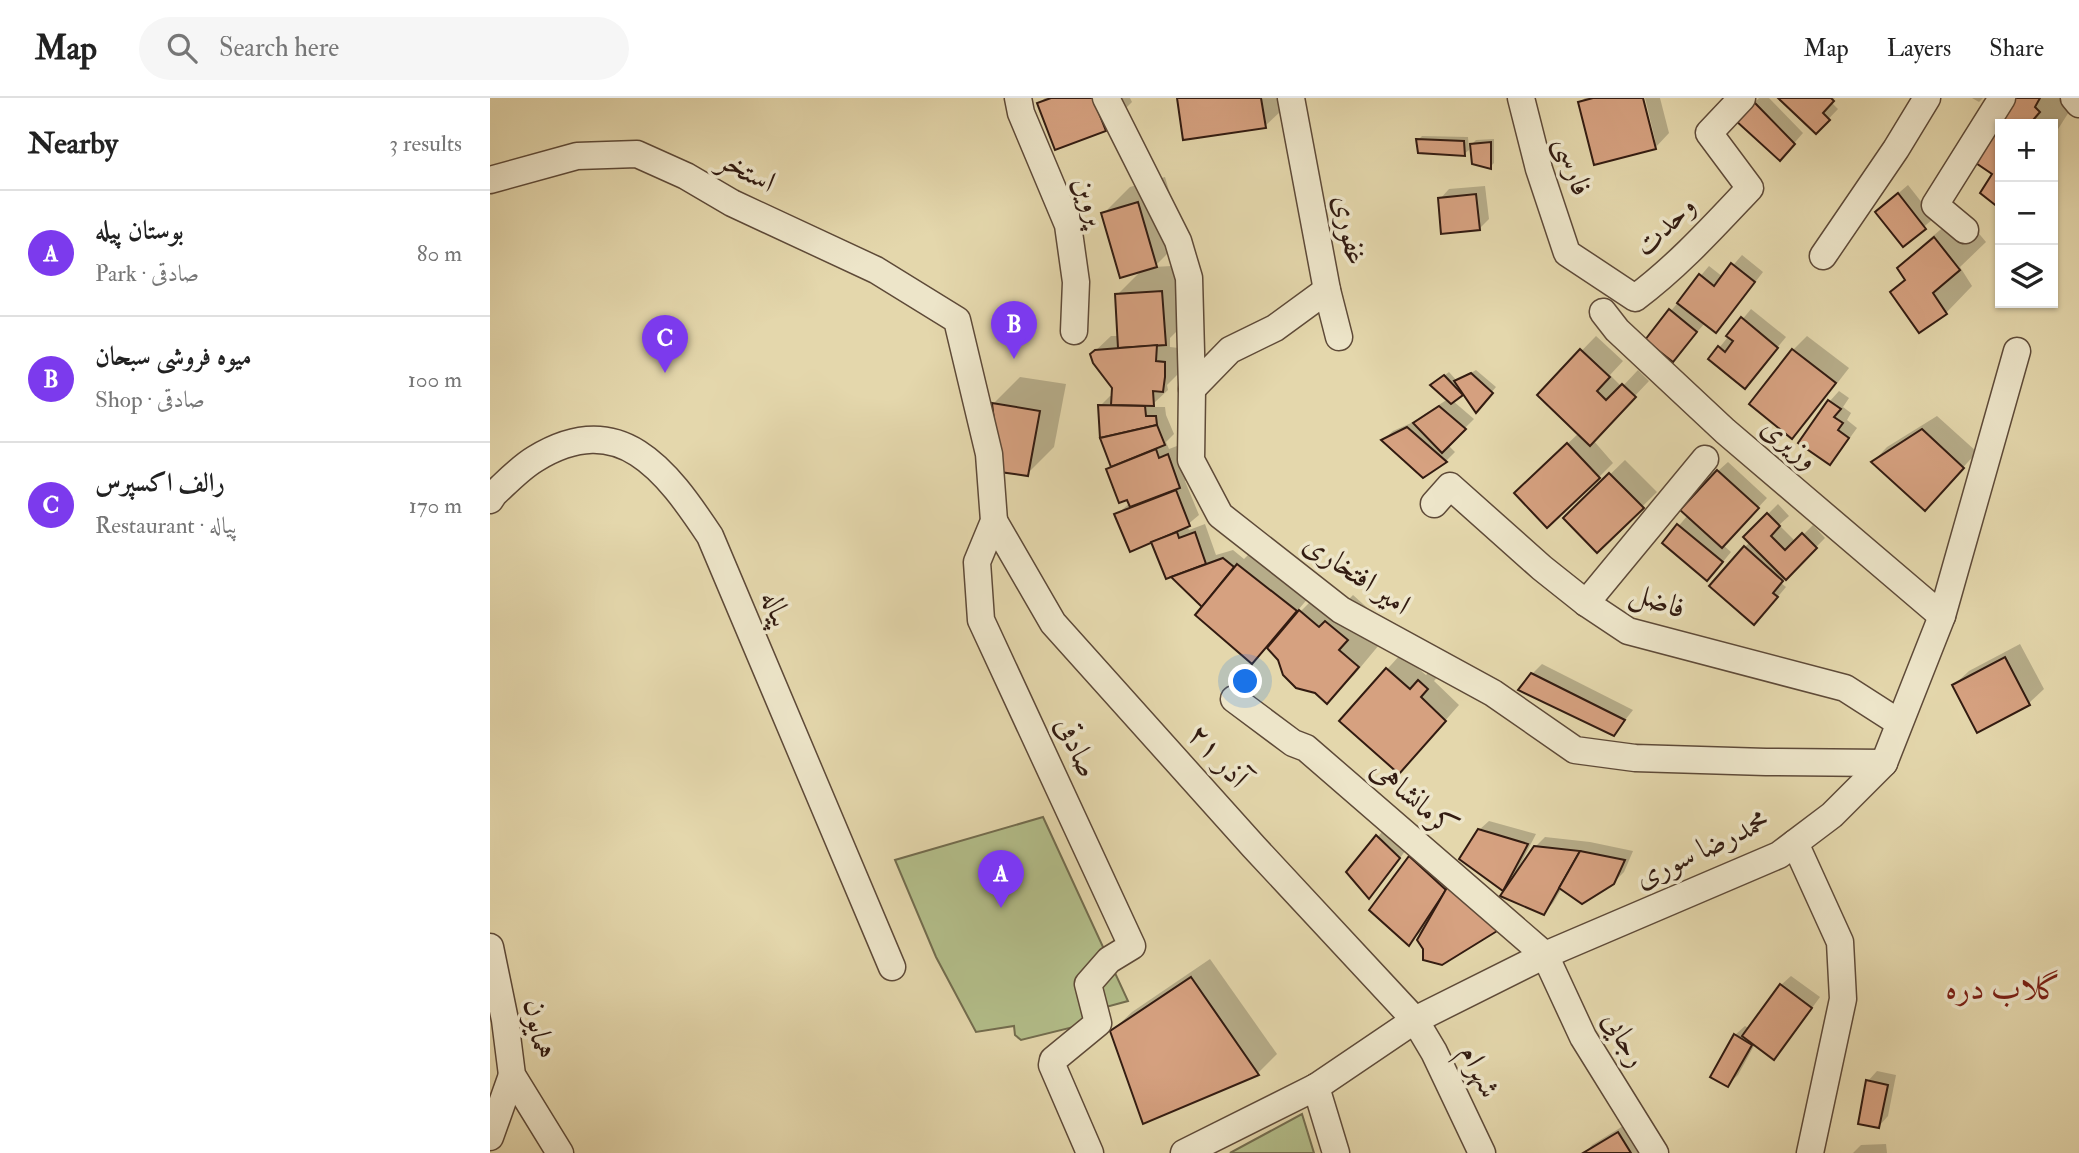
<!DOCTYPE html>
<meta charset="utf-8">
<style>
body{margin:0;font-family:"IM FELL Double Pica",Amiri,serif;background:#f6f6f6;color:#222}
.controls{position:absolute;right:21px;top:21px;display:grid;overflow:hidden;border-radius:0px;box-shadow:0 2px 5px #0004}
.controls button{width:63px;height:63px;display:grid;place-items:center;padding:0;border:0;border-bottom:2px solid #e0e0e0;background:#fff;color:#222;font:35px sans-serif}
.you{position:absolute;left:756px;top:584px;width:24px;height:24px;margin:-18px;border:5px solid #fff;border-radius:50%;background:#1a73e8;box-shadow:0 0 0 10px #1a73e833}
.badge{display:grid;place-items:center;width:46px;height:46px;border-radius:50%;background:#7c3aed;color:#fff;font-size:23px;font-weight:700}
.pin{position:absolute;translate:-50% -58px;filter:drop-shadow(0 2px 4px #0008)}
.pin::after{content:'';position:absolute;top:37px;width:24px;height:21px;background:inherit;clip-path:polygon(0 0,100% 0,50% 100%)}
.list{margin:0;padding:0;list-style:none}
h2{display:flex;justify-content:space-between;align-items:center;height:91px;margin:0;padding:0 28px;font-size:30px}
h2 small{font-size:23px;font-weight:400;color:#767676}
.list li{display:grid;grid-template-columns:46px 1fr auto;gap:21px;align-items:center;box-sizing:border-box;height:126px;padding:0 28px;border-top:2px solid #e0e0e0}
.list b{display:block;font-size:26px;white-space:nowrap}
.list p{margin:0;font-size:23px;white-space:nowrap;color:#767676}
.list em{font-size:23px;font-style:normal;color:#767676}
.icon{flex:none;width:38px;height:38px;fill:none;stroke:currentColor;stroke-width:2;stroke-linecap:round;stroke-linejoin:round}
.map{position:relative;flex:none;width:1589px;height:1055px;overflow:hidden}
header{display:flex;align-items:center;gap:42px;box-sizing:border-box;height:98px;padding:0 35px;background:#fff;border-bottom:2px solid #e0e0e0}
header strong{font-size:33px}
nav{display:flex;gap:38px;margin-inline-start:auto;font-size:24px}
.search{width:490px;height:63px;background:#f6f6f6;display:flex;align-items:center;gap:18px;box-sizing:border-box;padding:0 24px;border-radius:38px;color:#767676;font-size:26px}
main{display:flex}
aside{flex:1;background:#fff}
.map>svg:first-child{display:block}
</style>
<header>
<strong>Map</strong>
<div class="search"><svg class="icon" aria-label="search" viewBox="0 0 24 24"><circle cx="10" cy="10" r="6"/><path d="M15 15l6 6"/></svg>Search here</div>
<nav><a>Map</a><a>Layers</a><a>Share</a></nav>
</header>
<main>
<aside>
<h2>Nearby<small>3 results</small></h2>
<ul class="list">
<li><span class="badge">A</span><div><b>بوستان پیله</b><p>Park · صادقی</p></div><em>80 m</em></li>
<li><span class="badge">B</span><div><b>میوه فروشی سبحان</b><p>Shop · صادقی</p></div><em>100 m</em></li>
<li><span class="badge">C</span><div><b>رالف اکسپرس</b><p>Restaurant · پیاله</p></div><em>170 m</em></li>
</ul>
</aside>
<div class="map">
<svg width="1589" height="1055" viewBox="0 0 1589 1055">
<rect width="100%" height="100%" fill="#e4d7ac"/>
<filter id="stains"><feTurbulence type="fractalNoise" baseFrequency=".00286" numOctaves="4"/><feColorMatrix values="0 0 0 0 .2 0 0 0 0 .09 0 0 0 0 .02 0 0 0 .5 -.17"/></filter>
<radialGradient id="worn" r=".72"><stop offset=".6" stop-color="#630" stop-opacity="0"/><stop offset="1" stop-color="#630" stop-opacity=".3"/></radialGradient>
<g fill="#b3be8a" stroke="#726c4e" stroke-width="2">
<path d="M553,719L638,903L612,910L604,924L531,942L525,937L524,928L486,934L446,859L405,762Z"/>
<path d="M812,1016L824,1055H740Z"/>
</g>
<g fill="#0003">
<path d="M555,0H640L642,4L615,31L549,5Z"/>
<path d="M688,0H787L790,14L775,28Z"/>
<path d="M1095,0H1151L1162,42H1165L1155,0H1170L1179,35L1165,50L1090,4Z"/>
<path d="M1269,0H1279L1313,35L1299,51L1248,22Z"/>
<path d="M1291,0H1345L1341,4L1348,11L1326,34Z"/>
<path d="M1482,0H1493L1489,4Z"/>
<path d="M1518,0H1577L1584,6L1563,39V26H1510L1509,107L1505,75L1479,59Z"/>
<path d="M932,38L978,39L979,52L974,56L928,42Z"/>
<path d="M1004,41V65L1000,69L982,46L986,42Z"/>
<path d="M675,79L693,140L664,169L699,167L702,218L680,240V249L689,250L687,277L677,287L678,292L664,305L665,309H675L676,317L684,336L676,344L679,351L687,348L699,379L695,383L709,417L697,427L699,432L715,426L726,457L743,452L754,461L763,452L820,498L808,512L810,514L837,487L856,504L863,497L883,515L894,541L864,577L837,604L789,561L778,548L762,564L714,509L662,442L626,417L640,405L618,371L622,367L610,308L620,298H623L624,290L602,256L621,238H630L627,197L653,171L613,116L640,89Z"/>
<path d="M1418,87L1444,120L1413,147L1397,105Z"/>
<path d="M995,88L999,121L989,131L950,101L959,91Z"/>
<path d="M1471,114L1496,144L1470,169L1482,188L1456,215L1403,194L1417,180L1409,170L1436,144Z"/>
<path d="M1252,157L1273,174L1235,223L1215,225L1183,262L1157,241L1219,168L1233,179Z"/>
<path d="M1261,211L1296,239L1255,289L1229,250Z"/>
<path d="M1106,238L1133,263L1120,277L1132,289L1148,272L1159,283L1103,342L1123,365L1109,379L1041,380L1089,335L1049,297Z"/>
<path d="M1317,238L1359,270L1317,324L1302,339L1303,252Z"/>
<path d="M986,272L1006,289L986,312L974,294L963,303L984,321L958,347L965,354L956,363L933,378L893,342L903,333L928,322L935,316L958,301L947,283L959,274L967,283Z"/>
<path d="M530,279L576,286L564,349L537,376L503,306Z"/>
<path d="M1349,293L1359,300L1353,309L1361,315L1357,322L1367,330L1349,355L1339,365L1310,344L1340,303Z"/>
<path d="M1447,318L1487,354L1449,396L1383,364L1397,349Z"/>
<path d="M1135,362L1167,394L1107,453L1075,420Z"/>
<path d="M1238,364L1277,400L1233,447L1241,454L1227,471L1175,444L1198,417L1228,373Z"/>
<path d="M1288,406L1299,418L1289,427L1306,444L1323,427L1335,440L1291,485L1296,489L1273,516L1255,449L1260,444L1255,439Z"/>
<path d="M1530,546L1554,591L1539,605L1488,633L1464,587L1479,573Z"/>
<path d="M911,556L936,577L944,569L951,575L944,583L969,607L923,659L851,622Z"/>
<path d="M1052,566L1143,612L1124,636L1042,576Z"/>
<path d="M999,723L1046,736L1029,769L1031,771L1045,749L1055,739L1100,744L1143,753L1134,774L1123,785L1072,790L1063,805L1054,815L1021,782L1013,790L989,732Z"/>
<path d="M897,728L918,749L889,789L879,799L858,774Z"/>
<path d="M934,745L1026,815L936,829L919,845L881,812L920,759Z"/>
<path d="M720,861L787,956L768,975L654,1023L622,933L642,914Z"/>
<path d="M1301,878L1330,899L1293,950L1284,959L1265,946L1248,977L1238,986L1245,937L1255,928L1260,931L1291,887Z"/>
<path d="M1387,973L1406,977L1398,1018L1389,1028L1378,983Z"/>
<path d="M1138,1025L1156,1055H1095L1102,1047Z"/>
<path d="M1396,1046L1397,1055H1363L1371,1047Z"/>
</g>
<g fill="#d6a180" stroke="#321b11" stroke-width="2">
<path d="M561,0H603L616,33L565,52L547,5Z"/>
<path d="M687,0H771L776,30L693,42Z"/>
<path d="M1103,0H1153L1166,51L1104,67L1088,4Z"/>
<path d="M1288,0H1341L1344,3L1333,15L1340,22L1326,36Z"/>
<path d="M1516,0H1550L1545,9L1550,14L1544,21L1550,26H1510L1509,110L1490,95L1502,76L1477,59Z"/>
<path d="M1263,3L1305,46L1290,63L1245,22Z"/>
<path d="M926,41L974,43L975,58L928,55Z"/>
<path d="M1001,44V71L982,66L980,46Z"/>
<path d="M1408,95L1436,131L1413,149L1385,114Z"/>
<path d="M986,96L990,132L951,136L948,100Z"/>
<path d="M648,104L667,169L630,180L611,115Z"/>
<path d="M1444,139L1470,172L1443,195L1457,216L1429,235L1400,194L1415,182L1407,170Z"/>
<path d="M1241,165L1265,184L1226,235L1187,205L1209,176L1224,188Z"/>
<path d="M672,193L676,247L628,250L625,196Z"/>
<path d="M1179,211L1207,234L1183,264L1155,242Z"/>
<path d="M1251,219L1288,250L1255,291L1218,261L1228,248L1235,254L1243,243L1236,238Z"/>
<path d="M667,247L666,263L675,264V279L673,294L663,293L664,308L621,307L622,290L603,265L600,256L605,252Z"/>
<path d="M1090,251L1120,279L1107,293L1116,302L1132,286L1146,299L1100,348L1047,297Z"/>
<path d="M1302,251L1346,285L1302,341L1259,306Z"/>
<path d="M981,275L1003,295L986,315L964,283Z"/>
<path d="M954,277L973,297L961,306L940,287Z"/>
<path d="M1338,302L1351,311L1344,319L1353,325L1348,332L1359,340L1340,367L1308,345Z"/>
<path d="M502,305L550,313L538,378L510,374Z"/>
<path d="M608,307L655,308L656,318H666L667,327L610,340Z"/>
<path d="M949,308L976,331L952,355L923,325Z"/>
<path d="M667,327L675,347L621,369L610,340Z"/>
<path d="M917,329L957,364L933,380L891,342Z"/>
<path d="M1432,331L1474,370L1435,413L1381,364Z"/>
<path d="M1077,345L1110,380L1057,430L1024,395Z"/>
<path d="M666,351L669,360L678,356L690,390L640,409L637,402L629,405L616,371Z"/>
<path d="M1227,372L1269,410L1232,450L1190,412Z"/>
<path d="M1119,375L1154,410L1107,455L1073,420Z"/>
<path d="M686,392L700,428L640,454L624,416Z"/>
<path d="M1277,415L1290,428L1281,438L1295,452L1312,435L1327,450L1296,482L1253,439Z"/>
<path d="M1187,426L1233,464L1217,483L1172,445Z"/>
<path d="M687,434L689,440L705,434L716,466L676,481L661,444Z"/>
<path d="M1254,448L1293,483L1283,495L1288,499L1264,527L1219,488Z"/>
<path d="M733,460L744,469L712,509L681,479Z"/>
<path d="M747,466L807,513L762,566L705,517Z"/>
<path d="M809,512L829,529L835,523L858,542L849,552L869,569L837,606L825,595L806,590L793,577L788,562L777,550Z"/>
<path d="M1515,559L1540,607L1487,635L1462,587Z"/>
<path d="M896,570L920,591L928,582L938,591L931,599L956,623L909,676L849,623Z"/>
<path d="M1041,575L1135,622L1124,638L1028,592Z"/>
<path d="M988,731L1038,746L1013,793L969,761Z"/>
<path d="M886,737L910,760L879,801L856,774Z"/>
<path d="M1044,748L1090,753L1054,817L1010,798Z"/>
<path d="M1090,753L1135,762L1124,786L1092,806L1069,790Z"/>
<path d="M919,758L956,792L919,848L879,812Z"/>
<path d="M959,786L1012,830L952,867L933,862V851L927,842Z"/>
<path d="M701,879L769,977L653,1026L620,933Z"/>
<path d="M1290,886L1322,910L1284,962L1252,938Z"/>
<path d="M1244,936L1262,947L1238,989L1220,979Z"/>
<path d="M1376,982L1398,987L1389,1030L1368,1026Z"/>
<path d="M1128,1034L1141,1055H1093Z"/>
</g>
<g fill="none" stroke-linecap="round" stroke-linejoin="round">
<g stroke="#5e4a38" stroke-width="29">
<g id="street">
<path d="M528,0L531,15L578,127L586,184L584,233"/>
<path d="M616,0L688,143L699,180L702,291L701,362L730,417L851,512L1003,595L1085,652L1145,660L1276,664L1394,665"/>
<path d="M801,0L837,192L849,239"/>
<path d="M1031,0L1049,71L1077,155L1145,200C1187,169 1224,128 1260,90L1219,35L1252,0"/>
<path d="M1584,0L1589,6"/>
<path d="M0,82L87,58L147,56L196,78L242,105L386,172L467,222L499,356L504,423L487,464L491,522L642,848L619,862L598,886L608,925L563,962L562,967L600,1055"/>
<path d="M1475,132L1445,107L1512,0"/>
<path d="M1333,158L1406,51L1437,0"/>
<path d="M1113,214L1127,232L1235,333L1452,518"/>
<path d="M702,291L740,252L785,230L837,192"/>
<path d="M0,402L4,396C17,384 30,370 45,361C130,309 176,372 220,438L402,869"/>
<path d="M944,406L960,388L1052,470L1096,505L1138,533L1355,590L1408,624"/>
<path d="M504,423L563,525L764,749L925,922L944,954L992,1055"/>
<path d="M1096,505L1215,361"/>
<path d="M744,601L803,645L816,650L1055,857L1093,939L1165,1055"/>
<path d="M1305,745L1350,844L1353,901L1320,1055"/>
<path d="M0,849L15,922L22,977L70,1055"/>
<path d="M826,989L846,1055"/>
<path d="M0,1039L22,977"/>
<path d="M694,1055L826,989L925,922L1055,857L1289,757L1342,717L1394,665L1452,518L1527,253"/>
</g>
</g>
<use href="#street" stroke="#ede5c9" stroke-width="26"/>
</g>
<g text-anchor="middle" dominant-baseline="central" stroke-width="7" stroke-linejoin="round" paint-order="stroke">
<g font-size="30" fill="#321b11" stroke="#ede5c9">
<text transform="translate(1084 68) rotate(73)">فارسی</text>
<text transform="translate(257 73) rotate(27)">استخر</text>
<text transform="translate(600 103) rotate(72)">پروین</text>
<text transform="translate(1175 128) rotate(-45)">وحدت</text>
<text transform="translate(860 132) rotate(79)">غفوری</text>
<text transform="translate(1300 345) rotate(40)">وزیری</text>
<text transform="translate(867 476) rotate(34)">امیر افتخاری</text>
<text transform="translate(1168 502) rotate(20)">فاضل</text>
<text transform="translate(287 511) rotate(68)">پیاله</text>
<text transform="translate(587 649) rotate(65)">صادقی</text>
<text transform="translate(728 658) rotate(48)">۲۱ آذر</text>
<text transform="translate(924 700) rotate(41)">کرمانشاهی</text>
<text transform="translate(1212 751) rotate(-25)">محمدرضا سوری</text>
<text transform="translate(49 931) rotate(80)">همایون</text>
<text transform="translate(1135 941) rotate(60)">رجایی</text>
<text transform="translate(990 973) rotate(64)">شهرام</text>
</g>
<g font-size="32" fill="#7a1f14" stroke="#ede5c9">
<text x="1513" y="891">گلاب دره</text>
</g>
</g>
<rect width="100%" height="100%" filter="url(#stains)"/>
<rect width="100%" height="100%" fill="url(#worn)"/>
</svg>
<div class="controls">
<button>+</button>
<button>−</button>
<button><svg class="icon" aria-label="layers" viewBox="0 0 24 24"><path d="M12 4l9 5-9 5-9-5zM3 14l9 5 9-5"/></svg></button>
</div>
<div class="you"></div>
<div class="pin badge" style="left:511px;top:810px">A</div>
<div class="pin badge" style="left:524px;top:261px">B</div>
<div class="pin badge" style="left:175px;top:275px">C</div>
</div>
</main>
